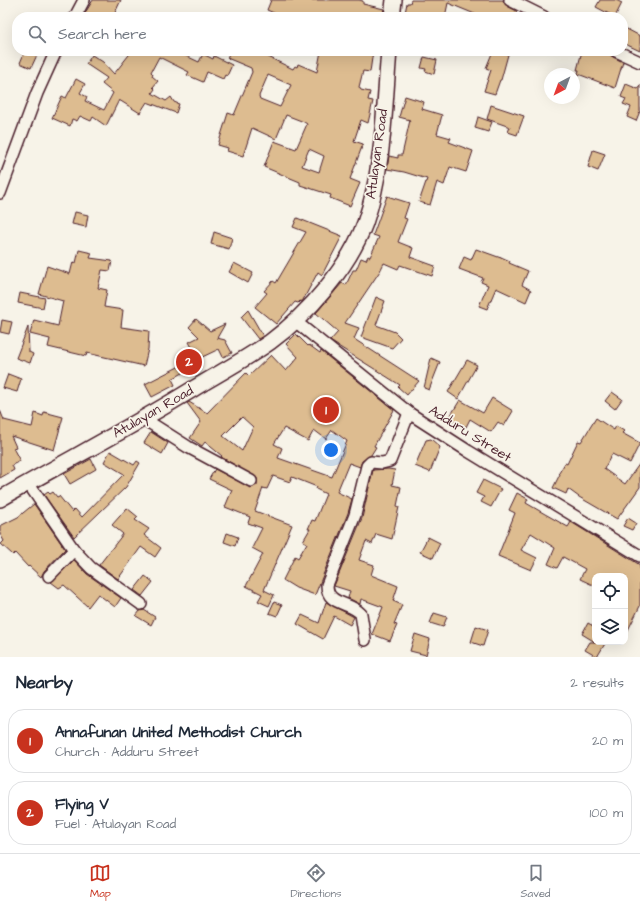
<!DOCTYPE html>
<meta charset="utf-8">
<style>
body{margin:0;font-family:"Architects Daughter",sans-serif;background:#f6f6f7;color:#1f2937}
.controls{position:absolute;right:12px;bottom:12px;display:grid;overflow:hidden;border-radius:8px;box-shadow:0 4px 16px #0002}
.controls button{width:36px;height:36px;display:grid;place-items:center;padding:0;border:0;border-bottom:1px solid #e0e1e3;background:#fff;color:#1f2937;font:20px sans-serif}
.compass{position:absolute;left:544px;top:68px;width:36px;height:36px;border-radius:50%;background:#fff;box-shadow:0 4px 16px #0002;rotate:221deg}
.you{position:absolute;left:331px;top:450px;width:14px;height:14px;margin:-10px;border:3px solid #fff;border-radius:50%;background:#1a73e8;box-shadow:0 0 0 6px #1a73e833}
.badge{display:grid;place-items:center;width:26px;height:26px;border-radius:50%;background:#c8321e;color:#fff;font-size:13px;font-weight:700}
.pin{position:absolute;translate:-50% -50%;border:2px solid #fff;box-shadow:0 1px 4px #0006}
.list{margin:0;padding:0;list-style:none}
h2{display:flex;justify-content:space-between;align-items:center;height:52px;margin:0;padding:0 16px;font-size:17px}
h2 small{font-size:13px;font-weight:400;color:#747a83}
.list li{display:grid;grid-template-columns:26px 1fr auto;gap:12px;align-items:center;box-sizing:border-box;height:64px;margin:0 8px 8px;padding:0 8px;border:1px solid #e0e1e3;border-radius:16px}
.list b{display:block;font-size:15px;white-space:nowrap}
.list p{margin:0;font-size:13px;white-space:nowrap;color:#747a83}
.list em{font-size:13px;font-style:normal;color:#747a83}
.icon{flex:none;width:22px;height:22px;fill:none;stroke:currentColor;stroke-width:2;stroke-linecap:round;stroke-linejoin:round}
.map{position:relative;flex:none;width:640px;height:657px;overflow:hidden}
.search{position:absolute;background:#fff;box-shadow:0 4px 16px #0002;left:12px;right:12px;top:12px;height:44px;display:flex;align-items:center;gap:10px;box-sizing:border-box;padding:0 14px;border-radius:16px;color:#747a83;font-size:15px}
.sheet{height:196px;background:#fff}
nav{display:flex;justify-content:space-around;align-items:center;box-sizing:border-box;height:56px;border-top:1px solid #e0e1e3;background:#fff;font-size:11px;color:#747a83}
nav a{display:grid;justify-items:center;gap:2px}
nav .on{color:#c8321e}
.map>svg:first-child{display:block}
</style>
<div class="map">
<svg width="640" height="657" viewBox="0 0 640 657">
<rect width="100%" height="100%" fill="#f7f3e8"/>
<filter id="ink" filterUnits="userSpaceOnUse"><feTurbulence type="fractalNoise" baseFrequency=".025" numOctaves="2"/><feDisplacementMap in="SourceGraphic" scale="8" xChannelSelector="R" yChannelSelector="G"/><feConvolveMatrix kernelMatrix="1 2 1 2 8 2 1 2 1" color-interpolation-filters="sRGB"/></filter>
<g filter="url(#ink)">
<g fill="#ddbc90" stroke="#4a1f2b" fill-rule="evenodd">
<path d="M93,0H121L113,17H90L85,13Z"/>
<path d="M271,0H359L363,1V4L384,9L382,17H283L267,10Z"/>
<path d="M411,0H503L507,6L517,11L514,17H482L448,3L445,17H427L405,13L407,3H410Z"/>
<path d="M600,0H616L622,3L615,17L596,7Z"/>
<path d="M625,28L640,36V51L623,43V33Z"/>
<path d="M25,51L37,55L31,68L20,63Z"/>
<path d="M132,51H184L182,54L199,62L203,54L213,59L214,56L232,65L227,76L225,75L223,79L207,72L203,82L187,75L189,72L159,57L151,72L153,74L152,76L158,81L153,87L155,89L152,93L166,101L171,97L174,102L179,104L176,113L147,102L140,113L119,100L106,126L93,117L91,121L80,116L77,121L72,119L70,126L52,118L62,96L66,98L76,79L85,84L80,93L87,97L85,101L104,110L113,93L102,84L107,78L86,64L92,55L103,62L114,74Z"/>
<path d="M230,51H256L293,69L295,66L297,67L298,64L317,72L321,51H373L370,72L363,71L359,87L361,90L370,92L368,100L373,101L368,123L361,120L354,141L363,144L350,179L360,183L350,206L330,198L331,195L300,185V182L264,167L274,141L296,149L307,124L304,122L286,115L276,139L252,128L243,156L227,151L228,148L218,145L228,113L234,115L252,72L251,68L227,58ZM268,75L291,85L280,107L260,99L259,96ZM309,149L324,156L319,172L302,166Z"/>
<path d="M493,51H509L501,80H500L495,94L484,91L491,70L486,68Z"/>
<path d="M582,51H599L607,53V52L613,57L623,62L615,88L578,74L579,70H577Z"/>
<path d="M424,57L437,60L434,74L425,71L426,69L421,68Z"/>
<path d="M626,84L638,89L640,85V111L636,121L627,117L631,107L623,104L626,99L621,97Z"/>
<path d="M405,96L424,102L422,109L442,115L437,134L451,138L449,142L473,151L466,172L450,167L444,185L437,182L430,205L419,202L427,179L404,172L387,169L389,156L398,158V155H402L410,120L399,117Z"/>
<path d="M491,105L524,116L517,135L508,132L510,127L487,119Z"/>
<path d="M478,117L492,122L488,132L475,128Z"/>
<path d="M593,150L605,154L598,171L588,167Z"/>
<path d="M387,196L409,203L404,218L407,219L398,242L413,248L410,257L435,266L432,276L400,265L398,269L384,263L380,271L345,323L359,328L354,339L419,381L407,395L398,387L400,385L330,341L338,332L316,313L342,283L346,285L353,270H356L361,258L366,260L368,256L370,257L379,237L373,235Z"/>
<path d="M75,212L88,215L86,227L72,224Z"/>
<path d="M297,218L342,236L322,275L318,272L302,302L300,301L298,303L295,302L276,324L255,307L267,293L264,291L273,281L276,283L306,232L293,227Z"/>
<path d="M214,232L232,238L229,249L211,244Z"/>
<path d="M476,249L501,258V257L510,261L509,263L528,271L522,285L531,290L526,302L496,288L487,309L479,306L488,285L481,282L483,278L459,269L464,257L471,260Z"/>
<path d="M79,250L92,253L90,258L112,261L110,271L102,270L98,288L107,290L104,307L123,310L121,327L149,331L148,349L144,366L87,353L86,356L48,347L50,339L30,334L34,320L58,326L63,301L39,294L47,266L70,274L73,262L76,263Z"/>
<path d="M234,263L253,273L248,283L229,272Z"/>
<path d="M20,293L45,298L43,308L18,303Z"/>
<path d="M376,297L385,301L376,325L395,332L401,338L392,348L361,337Z"/>
<path d="M248,310L263,336L258,339L241,317Z"/>
<path d="M196,319L210,331L225,324L217,338L225,340L232,353L223,357L219,349L196,360L199,364L172,379L175,385L152,397L145,384L182,365L179,359L194,351L189,342L199,337L189,327Z"/>
<path d="M2,320L12,322L9,334L0,332Z"/>
<path d="M28,327L29,352L33,354L30,363L16,358Z"/>
<path d="M296,334L308,346L309,345L320,353L321,351L394,410L374,446L376,447L371,455L362,461L360,467L349,463L337,492L352,499L348,513L315,595L296,588L283,580L295,556L298,558L307,543L303,541L310,529H308L312,520L315,521L326,494L316,489L317,487L292,477L290,482L273,476L267,489L263,488L255,511L292,525L264,590L274,595L269,606L258,601L262,594L246,586L263,554L252,548L262,528L248,523L250,517L225,507L232,490L209,479L215,469L251,488L257,485V478L221,457L222,456L205,442L202,446L190,438L201,422L187,403L189,402L207,413L246,373L249,376L271,355L286,371L298,357L286,344ZM242,417L253,427L242,451L223,436ZM284,428L308,441L314,430L326,439L332,430L347,441L332,477L278,458L282,448L274,444Z"/>
<path d="M431,358L440,362L429,390L424,388Z"/>
<path d="M467,360L477,365L458,399L448,392Z"/>
<path d="M8,374L21,379L17,392L3,388Z"/>
<path d="M612,392L622,399L615,409L605,401Z"/>
<path d="M492,398L513,411L504,426L498,422L491,432L470,419L466,427L449,418L460,400L483,413Z"/>
<path d="M0,410L4,420L32,427L35,413L43,416L44,412L63,417L54,450L11,436L16,447L13,448L20,461L12,465L14,470L0,478Z"/>
<path d="M596,418L614,430L616,426L624,431L622,433L640,443L630,463L612,454L604,469L625,484L640,463V487L617,519L579,497L568,489L566,494L553,488L560,474L559,473L565,463L567,464L578,441L581,442Z"/>
<path d="M151,432L168,443L162,454L144,443Z"/>
<path d="M431,439L440,447L430,472L415,466L426,440Z"/>
<path d="M110,451L134,465L137,461L140,463L126,487L74,537L44,495L48,492L50,494L53,492L57,497L59,496L72,512L75,509L82,517L124,474L104,462Z"/>
<path d="M91,459L96,469L70,484L64,474Z"/>
<path d="M388,469L395,470L392,485L401,487L397,506L399,507L392,539L376,534L372,544L366,541L359,560L374,565L371,575L398,586L393,601L402,605L394,624L397,625L390,641L372,634L383,607L361,599L360,604L348,598L350,591L334,586L362,518L373,470Z"/>
<path d="M483,480L501,489L491,507L481,502L484,497L476,493Z"/>
<path d="M517,493L528,499L526,503L545,514L568,527L571,522L640,565V606L625,636V576H595V586L580,579L585,569L563,557L557,568L548,564L555,548L531,533L521,550L537,558L531,570L498,556L515,513L509,510Z"/>
<path d="M34,504L65,549L44,571L41,577L29,566L28,567L15,553L13,555L1,544L4,541L0,534V526L18,517Z"/>
<path d="M127,508L138,517L135,520L149,529L144,535L161,548L155,557L141,547L118,579L99,565L123,534L112,525Z"/>
<path d="M628,518L636,523L632,530L623,526Z"/>
<path d="M227,533L238,537L235,546L224,542Z"/>
<path d="M428,537L440,543L433,558L420,552Z"/>
<path d="M74,560L87,574L121,598L115,607L98,594L88,607L64,585L59,588L51,582Z"/>
<path d="M145,576L153,582L142,596L134,590Z"/>
<path d="M274,602L282,605L277,616L269,613Z"/>
<path d="M326,602L354,617L350,625L334,616L323,639L297,624L302,615L319,623Z"/>
<path d="M144,610L155,617L151,625L136,616L140,611Z"/>
<path d="M434,613L447,617L443,627L430,623Z"/>
<path d="M588,623L595,627V642L582,634Z"/>
<path d="M476,626L488,630L483,646L471,642Z"/>
<path d="M415,634L430,639L426,655L410,651Z"/>
<path d="M590,642H606L597,657L585,650Z"/>
</g>
<g fill="none" stroke-linecap="round" stroke-linejoin="round">
<g stroke="#4a1f2b" stroke-width="14">
<g id="minor">
<path d="M510,0L544,17"/>
<path d="M75,17L84,0"/>
<path d="M616,51L640,62"/>
<path d="M0,193L37,93L56,51"/>
<path d="M295,321L409,413L468,451L640,556"/>
<path d="M144,419L188,447L251,481"/>
<path d="M28,483L74,550L91,568L141,604"/>
<path d="M49,576L74,550"/>
<path d="M365,640L361,614C350,601 327,606 327,585L355,515L367,466L371,462L382,463L390,461L409,413"/>
</g>
</g>
<g stroke="#4a1f2b" stroke-width="18">
<g id="secondary">
<path d="M392,17L394,0"/>
<path d="M0,499C64,462 130,428 193,389C218,374 246,359 270,342C308,314 349,267 365,223C384,168 384,108 389,51"/>
</g>
</g>
<use href="#minor" stroke="#f7f3e8" stroke-width="11"/>
<use href="#secondary" stroke="#f7f3e8" stroke-width="15"/>
</g>
</g>
<g text-anchor="middle" dominant-baseline="central" stroke-width="3.5" stroke-linejoin="round" paint-order="stroke">
<g font-size="14" fill="#4a1f2b" stroke="#f7f3e8">
<text transform="translate(377 154) rotate(-82)">Atulayan Road</text>
<text transform="translate(153 412) rotate(-30)">Atulayan Road</text>
<text transform="translate(470 434) rotate(32)">Adduru Street</text>
</g>
</g>
</svg>
<div class="controls">
<button><svg class="icon" aria-label="locate" viewBox="0 0 24 24"><circle cx="12" cy="12" r="6"/><path d="M12 2v4M12 18v4M2 12h4M18 12h4"/></svg></button>
<button><svg class="icon" aria-label="layers" viewBox="0 0 24 24"><path d="M12 4l9 5-9 5-9-5zM3 14l9 5 9-5"/></svg></button>
</div>
<svg class="compass" viewBox="-18 -18 36 36"><path d="M0-13l5 13h-10z" fill="#e53935"/><path d="M0 13l5-13h-10z" fill="#747a83"/></svg>
<div class="you"></div>
<div class="pin badge" style="left:326px;top:410px">1</div>
<div class="pin badge" style="left:189px;top:362px">2</div>
<div class="search"><svg class="icon" aria-label="search" viewBox="0 0 24 24"><circle cx="10" cy="10" r="6"/><path d="M15 15l6 6"/></svg>Search here</div>
</div>
<section class="sheet">
<h2>Nearby<small>2 results</small></h2>
<ul class="list">
<li><span class="badge">1</span><div><b>Annafunan United Methodist Church</b><p>Church · Adduru Street</p></div><em>20 m</em></li>
<li><span class="badge">2</span><div><b>Flying V</b><p>Fuel · Atulayan Road</p></div><em>100 m</em></li>
</ul>
</section>
<nav>
<a class="on"><svg class="icon" aria-label="map" viewBox="0 0 24 24"><path d="M3 6l6-2 6 2 6-2v14l-6 2-6-2-6 2zM9 4v14M15 6v14"/></svg>Map</a>
<a><svg class="icon" aria-label="directions" viewBox="0 0 24 24"><path d="M12 3l9 9-9 9-9-9zM9 14v-3h6M13 9l2 2-2 2"/></svg>Directions</a>
<a><svg class="icon" aria-label="saved" viewBox="0 0 24 24"><path d="M7 4h10v16l-5-4-5 4z"/></svg>Saved</a>
</nav>
